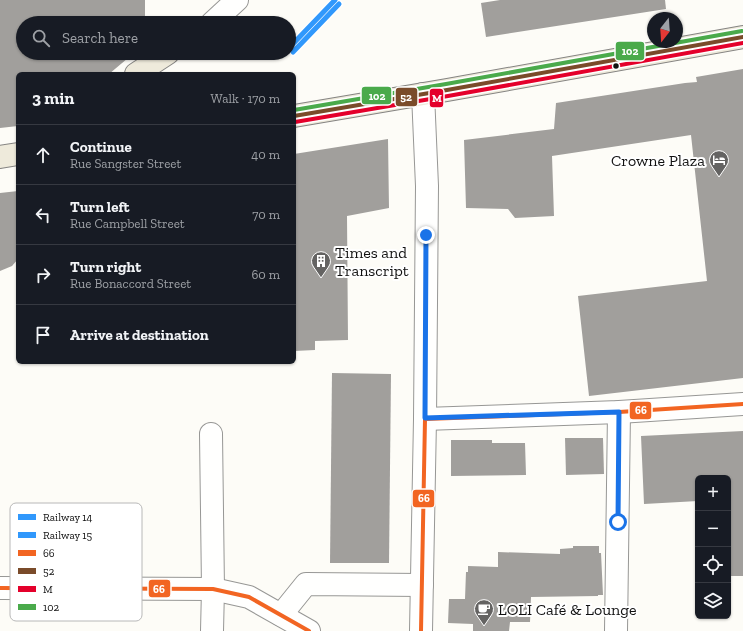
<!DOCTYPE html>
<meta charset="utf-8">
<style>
body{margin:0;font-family:"Zilla Slab",serif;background:#242831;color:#f1f3f6}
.controls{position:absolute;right:12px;bottom:12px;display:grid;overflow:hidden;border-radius:6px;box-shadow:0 1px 3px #0004}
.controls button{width:36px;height:36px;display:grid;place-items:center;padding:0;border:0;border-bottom:1px solid #363941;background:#171b24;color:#f1f3f6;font:20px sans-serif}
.compass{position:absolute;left:647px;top:12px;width:36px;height:36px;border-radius:50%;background:#171b24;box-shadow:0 1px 3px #0004;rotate:197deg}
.stop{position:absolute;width:12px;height:12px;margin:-9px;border:3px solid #1a73e8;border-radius:50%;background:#fff}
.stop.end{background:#1a73e8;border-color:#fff;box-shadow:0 1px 4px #0008}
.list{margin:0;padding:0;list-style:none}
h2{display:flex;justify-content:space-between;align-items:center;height:52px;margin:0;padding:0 16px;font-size:17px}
h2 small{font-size:13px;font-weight:400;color:#9ea1a6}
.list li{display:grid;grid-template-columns:26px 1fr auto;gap:12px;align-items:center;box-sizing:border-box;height:60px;padding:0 16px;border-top:1px solid #363941}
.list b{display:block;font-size:15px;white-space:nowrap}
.list p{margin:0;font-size:13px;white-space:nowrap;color:#9ea1a6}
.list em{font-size:13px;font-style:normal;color:#9ea1a6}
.icon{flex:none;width:22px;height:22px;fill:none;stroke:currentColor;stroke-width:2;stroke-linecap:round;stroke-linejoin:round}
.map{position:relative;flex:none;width:743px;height:631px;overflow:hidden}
.search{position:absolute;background:#171b24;box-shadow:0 1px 3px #0004;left:16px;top:16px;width:280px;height:44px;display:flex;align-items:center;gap:10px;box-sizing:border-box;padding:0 14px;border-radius:22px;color:#9ea1a6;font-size:15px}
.panel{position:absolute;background:#171b24;box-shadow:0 1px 3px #0004;left:16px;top:72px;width:280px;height:292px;border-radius:6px}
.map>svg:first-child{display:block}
</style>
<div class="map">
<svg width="743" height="631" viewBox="0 0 743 631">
<rect width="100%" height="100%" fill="#fdfcf7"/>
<g fill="#a19f9c">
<path d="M0,0H145V23H23V53H134L109,74H18V126L0,128Z"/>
<path d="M500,0H665L666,9L486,37L481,3Z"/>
<path d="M743,69V378L589,396L578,296L707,281L691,135L552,156L554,216L515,218L508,209L466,208L464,140L554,129L556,103L685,83L697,82L696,77Z"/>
<path d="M388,139L389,208L347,216L348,340L315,341V350L294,351V154Z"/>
<path d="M18,191V259L12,266L0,271V193Z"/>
<path d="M332,373L391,374L389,563H330Z"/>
<path d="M743,431V576H728V478H698V501L644,504L641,436Z"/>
<path d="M565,438H603L604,474L566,475Z"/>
<path d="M451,440H492V443H525L526,475L451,476Z"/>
<path d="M573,546H599V553H601L603,595H598V596L531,597L530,622H510L509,631H473V624L448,623L449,599H465L466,572H468V566L498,567V552L560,554V549L573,548Z"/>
</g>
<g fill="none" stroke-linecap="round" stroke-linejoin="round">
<g stroke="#979795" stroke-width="24">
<g id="minor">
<path d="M425,419L619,412L743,404"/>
<path d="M211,434L213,589L212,631"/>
<path d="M0,588L213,589L249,597L309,631"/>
<path d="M281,615L306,584L422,585"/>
<path d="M421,631L425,419L427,186L423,94"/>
<path d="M616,631L619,412"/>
</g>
</g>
<g stroke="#979795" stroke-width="24">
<path id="tertiary" d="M212,23L237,0"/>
</g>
<g stroke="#858482" stroke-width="24">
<g id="primary">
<path d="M136,74L168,53"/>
<path d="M294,116L447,90L743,37"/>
<path d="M0,157L18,154"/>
</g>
</g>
<use href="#minor" stroke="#fffffe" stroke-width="22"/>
<use href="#tertiary" stroke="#fffffe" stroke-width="22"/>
<use href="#primary" stroke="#eeeadb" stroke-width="22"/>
<g stroke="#fff" stroke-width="7">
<g id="bus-1">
<path d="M0,588L213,589L249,597L309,631"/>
<path d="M421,631L425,419L619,412L743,404"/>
</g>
</g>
<g stroke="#fff" stroke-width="7">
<path id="bus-2" d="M294,116L447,90L743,37"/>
</g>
<g stroke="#fff" stroke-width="7">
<path id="bus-3" d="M295,122L448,96L743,43"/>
</g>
<g stroke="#fff" stroke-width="7">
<path id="bus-4" d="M294,110L446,84L742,31"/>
</g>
<use href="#bus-1" stroke="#f26522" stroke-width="4"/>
<use href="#bus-2" stroke="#7a4b2a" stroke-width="4"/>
<use href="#bus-3" stroke="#e4002b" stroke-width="4"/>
<use href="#bus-4" stroke="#4aaa4b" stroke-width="4"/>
<g stroke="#fff" stroke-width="8">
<path id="rail-1" d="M289,48L335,0"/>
</g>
<g stroke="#fff" stroke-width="8">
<path id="rail-2" d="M293,52L339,4"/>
</g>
<use href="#rail-1" stroke="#3098fc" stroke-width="5"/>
<use href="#rail-2" stroke="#3098fc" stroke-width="5"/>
</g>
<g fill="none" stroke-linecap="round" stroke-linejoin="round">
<path stroke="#1a73e8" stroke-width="5" d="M426,235L425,418L619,412L618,522"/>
</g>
<defs>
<g id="hotel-pin" transform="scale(1)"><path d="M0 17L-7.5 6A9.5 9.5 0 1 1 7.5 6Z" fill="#646362" stroke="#fff"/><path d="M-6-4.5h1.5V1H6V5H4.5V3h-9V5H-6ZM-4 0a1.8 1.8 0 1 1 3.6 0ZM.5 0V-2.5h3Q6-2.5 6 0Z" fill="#fff"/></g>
<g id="building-pin" transform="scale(1)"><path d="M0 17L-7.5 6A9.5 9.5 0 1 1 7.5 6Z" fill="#646362" stroke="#fff"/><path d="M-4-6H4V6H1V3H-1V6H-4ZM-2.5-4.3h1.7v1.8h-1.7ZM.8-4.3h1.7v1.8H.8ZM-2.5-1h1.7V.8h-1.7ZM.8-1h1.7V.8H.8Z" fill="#fff"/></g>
<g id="cafe-pin" transform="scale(1)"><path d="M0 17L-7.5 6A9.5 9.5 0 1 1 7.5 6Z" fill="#646362" stroke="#fff"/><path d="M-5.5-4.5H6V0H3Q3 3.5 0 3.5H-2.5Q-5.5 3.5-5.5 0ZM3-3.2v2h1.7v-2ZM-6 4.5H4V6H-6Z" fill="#fff"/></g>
</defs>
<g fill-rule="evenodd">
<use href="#hotel-pin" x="719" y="160"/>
<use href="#building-pin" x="321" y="261"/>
<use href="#cafe-pin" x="484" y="609"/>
</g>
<circle fill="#111" stroke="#fff" stroke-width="1.5" cx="616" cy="66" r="3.5"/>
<g text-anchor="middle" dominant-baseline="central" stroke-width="4" stroke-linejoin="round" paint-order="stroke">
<g font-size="16" fill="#111" stroke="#fff" text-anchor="start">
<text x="705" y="160" text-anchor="end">Crowne Plaza</text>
<text x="335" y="252">Times and<tspan x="335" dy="18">Transcript</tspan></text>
<text x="498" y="609">LOLI Café &amp; Lounge</text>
</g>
</g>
<rect x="10" y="503" width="132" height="118" rx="6" fill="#fff" stroke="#b8b8b8" stroke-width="1"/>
<rect x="18" y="514" width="18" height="6" fill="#3098fc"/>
<rect x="18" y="532" width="18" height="6" fill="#3098fc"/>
<rect x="18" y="550" width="18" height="6" fill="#f26522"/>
<rect x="18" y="568" width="18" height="6" fill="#7a4b2a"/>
<rect x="18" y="586" width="18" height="6" fill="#e4002b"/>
<rect x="18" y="604" width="18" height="6" fill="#4aaa4b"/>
<g font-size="11" fill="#111">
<text x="43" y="521">Railway 14</text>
<text x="43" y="539">Railway 15</text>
<text x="43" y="557">66</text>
<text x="43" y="575">52</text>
<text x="43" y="593">M</text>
<text x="43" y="611">102</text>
</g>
<g stroke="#fff" stroke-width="1.5">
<rect x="615" y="41" width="30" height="20" rx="4" fill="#4aaa4b"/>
<rect x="361" y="86" width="31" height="19" rx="4" fill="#4aaa4b"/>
<rect x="395" y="87" width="23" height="20" rx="4" fill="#7a4b2a"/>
<rect x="429" y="88" width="15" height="20" rx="4" fill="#e4002b"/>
<rect x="629" y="401" width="23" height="19" rx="4" fill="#f26522"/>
<rect x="412" y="489" width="23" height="19" rx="4" fill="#f26522"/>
<rect x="148" y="579" width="23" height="19" rx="4" fill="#f26522"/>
</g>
<g font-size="11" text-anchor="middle" font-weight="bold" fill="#fff">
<text x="630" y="55">102</text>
<text x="377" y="100">102</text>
<text x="406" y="101">52</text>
<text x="437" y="102">M</text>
<text x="641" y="414">66</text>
<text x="424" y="502">66</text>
<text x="159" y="593">66</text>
</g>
</svg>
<div class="controls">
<button>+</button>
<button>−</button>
<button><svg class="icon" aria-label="locate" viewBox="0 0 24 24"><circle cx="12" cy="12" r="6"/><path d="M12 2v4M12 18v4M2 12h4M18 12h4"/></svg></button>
<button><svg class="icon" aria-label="layers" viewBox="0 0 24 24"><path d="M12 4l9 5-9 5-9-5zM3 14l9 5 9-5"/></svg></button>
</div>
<svg class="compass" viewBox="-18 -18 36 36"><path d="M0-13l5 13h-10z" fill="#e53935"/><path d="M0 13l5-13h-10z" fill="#9ea1a6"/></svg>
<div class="stop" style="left:618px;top:522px"></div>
<div class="stop end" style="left:426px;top:235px"></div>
<div class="search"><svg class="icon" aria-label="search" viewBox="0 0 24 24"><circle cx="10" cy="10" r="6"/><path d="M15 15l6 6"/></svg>Search here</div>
<section class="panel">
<h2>3 min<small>Walk · 170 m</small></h2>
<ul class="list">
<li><svg class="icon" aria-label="ahead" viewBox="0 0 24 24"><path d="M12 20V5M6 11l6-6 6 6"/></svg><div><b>Continue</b><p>Rue Sangster Street</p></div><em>40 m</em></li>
<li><svg class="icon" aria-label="left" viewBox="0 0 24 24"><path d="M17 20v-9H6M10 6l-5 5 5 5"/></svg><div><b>Turn left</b><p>Rue Campbell Street</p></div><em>70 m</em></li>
<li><svg class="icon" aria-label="right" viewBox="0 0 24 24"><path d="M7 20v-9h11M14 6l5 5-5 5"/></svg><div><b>Turn right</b><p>Rue Bonaccord Street</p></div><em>60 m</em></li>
<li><svg class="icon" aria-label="arrive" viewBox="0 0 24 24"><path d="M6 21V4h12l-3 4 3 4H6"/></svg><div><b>Arrive at destination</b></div></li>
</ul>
</section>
</div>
